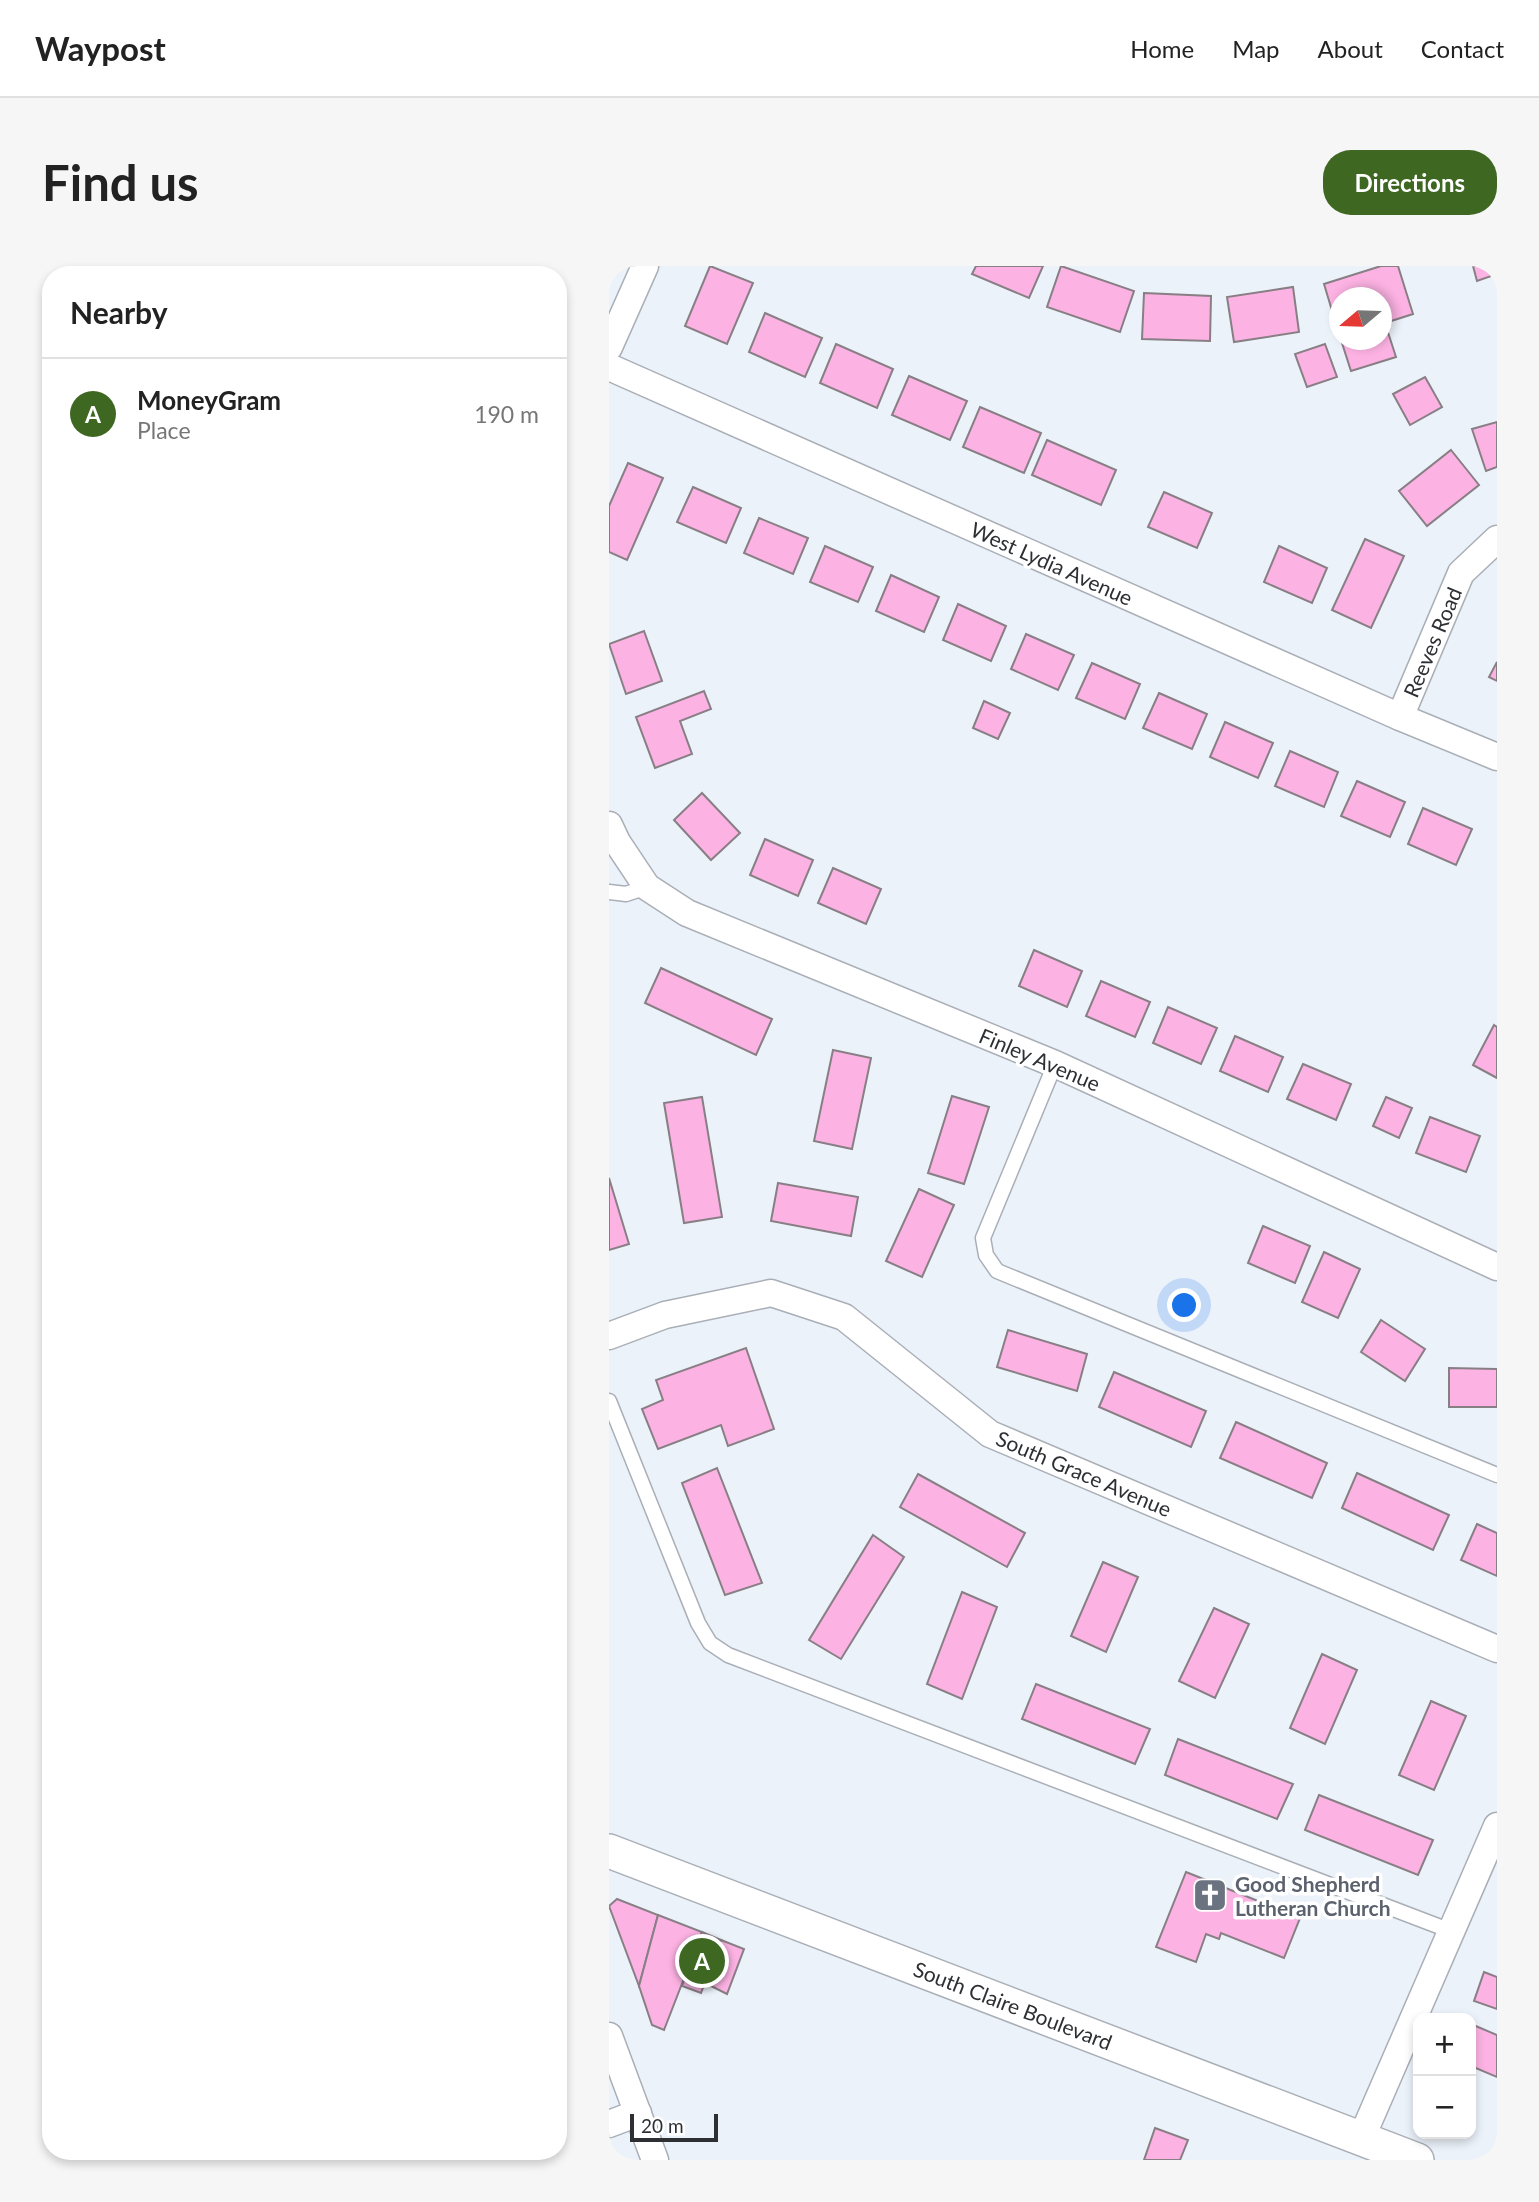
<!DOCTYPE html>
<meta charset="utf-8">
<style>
body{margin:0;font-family:Lato,sans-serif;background:#f6f6f6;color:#222}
.controls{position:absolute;right:21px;bottom:21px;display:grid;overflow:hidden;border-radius:14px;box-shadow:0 4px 10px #0003}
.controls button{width:63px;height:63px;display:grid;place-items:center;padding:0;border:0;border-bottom:2px solid #e0e0e0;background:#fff;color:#222;font:35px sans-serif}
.compass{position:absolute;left:720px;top:21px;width:63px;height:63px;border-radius:50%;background:#fff;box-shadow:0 4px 10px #0003;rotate:251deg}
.scale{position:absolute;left:21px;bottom:18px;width:88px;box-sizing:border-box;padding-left:7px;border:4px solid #2d2f32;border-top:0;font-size:19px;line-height:24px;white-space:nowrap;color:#2d2f32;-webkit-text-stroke:5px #fff;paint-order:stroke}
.you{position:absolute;left:576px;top:1040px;width:24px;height:24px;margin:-18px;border:5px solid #fff;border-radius:50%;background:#1a73e8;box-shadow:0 0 0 10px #1a73e833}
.badge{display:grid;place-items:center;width:46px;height:46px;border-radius:50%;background:#3e6722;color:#fff;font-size:23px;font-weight:700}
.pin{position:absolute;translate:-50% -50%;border:4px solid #fff;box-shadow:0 2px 7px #0006}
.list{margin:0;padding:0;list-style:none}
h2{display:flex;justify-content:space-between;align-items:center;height:91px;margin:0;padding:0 28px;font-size:30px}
h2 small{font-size:23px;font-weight:400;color:#767676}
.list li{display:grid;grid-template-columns:46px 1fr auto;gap:21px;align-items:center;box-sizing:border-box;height:112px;padding:0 28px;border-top:2px solid #e0e0e0}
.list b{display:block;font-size:26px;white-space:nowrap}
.list p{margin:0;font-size:23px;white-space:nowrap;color:#767676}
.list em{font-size:23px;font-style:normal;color:#767676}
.map{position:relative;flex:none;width:888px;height:1894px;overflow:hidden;border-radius:28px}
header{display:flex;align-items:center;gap:42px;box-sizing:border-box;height:98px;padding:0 35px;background:#fff;border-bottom:2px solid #e0e0e0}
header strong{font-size:33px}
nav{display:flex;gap:38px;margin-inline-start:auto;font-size:24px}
.intro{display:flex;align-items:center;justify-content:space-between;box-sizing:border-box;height:168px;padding:0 42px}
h1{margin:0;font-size:49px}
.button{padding:18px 32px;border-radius:28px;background:#3e6722;color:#fff;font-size:24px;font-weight:700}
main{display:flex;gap:42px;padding:0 42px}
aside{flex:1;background:#fff;border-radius:28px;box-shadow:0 4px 10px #0003}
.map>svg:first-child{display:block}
</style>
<header>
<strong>Waypost</strong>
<nav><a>Home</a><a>Map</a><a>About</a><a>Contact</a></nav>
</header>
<div class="intro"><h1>Find us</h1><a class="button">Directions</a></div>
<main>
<aside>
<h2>Nearby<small></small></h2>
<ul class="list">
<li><span class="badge">A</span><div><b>MoneyGram</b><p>Place</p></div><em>190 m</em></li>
</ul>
</aside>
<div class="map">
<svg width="888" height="1894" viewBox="0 0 888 1894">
<rect width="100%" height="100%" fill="#ecf2fa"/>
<g fill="#fcb2e3" stroke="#887f85" stroke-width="2">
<path d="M101,0L144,17L118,78L76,60Z"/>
<path d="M367,0H434L420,32L363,8Z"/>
<path d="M452,0L525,25L511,66L438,41Z"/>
<path d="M772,0H789L804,48L776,57L787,91L742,105L732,74H772V32H730V68L715,18Z"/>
<path d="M864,0H888V8L868,15Z"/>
<path d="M684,21L690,66L625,76L618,31Z"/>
<path d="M535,27L602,30L601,75L533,73Z"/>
<path d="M156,47L213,72L196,111L140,86Z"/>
<path d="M227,78L284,103L268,142L211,117Z"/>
<path d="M716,78L728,111L698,121L686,88Z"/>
<path d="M300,110L358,135L341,174L283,149Z"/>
<path d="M816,111L833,141L801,159L784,128Z"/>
<path d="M371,141L432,167L415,207L354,181Z"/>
<path d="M888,156V201L877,205L863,163Z"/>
<path d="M438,174L507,204L492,239L423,209Z"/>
<path d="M842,184L870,219L818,260L790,225Z"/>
<path d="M19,197L54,212L18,294L0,286V240Z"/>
<path d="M84,221L132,242L117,277L68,256Z"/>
<path d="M555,226L603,247L588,282L539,261Z"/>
<path d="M150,252L199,272L184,308L135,287Z"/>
<path d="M756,273L795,290L762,362L723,344Z"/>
<path d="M216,280L264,301L249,336L201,316Z"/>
<path d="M670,280L718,302L703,337L655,316Z"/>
<path d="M282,309L330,331L315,366L267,345Z"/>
<path d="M349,338L397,360L382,395L334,374Z"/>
<path d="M35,365L53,415L17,428L0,378Z"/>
<path d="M417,368L465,389L449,424L402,403Z"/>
<path d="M888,396V415L880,411Z"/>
<path d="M483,397L531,418L516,453L467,432Z"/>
<path d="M95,425L102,443L71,455L83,488L46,502L27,451Z"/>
<path d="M550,427L598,448L583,483L534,462Z"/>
<path d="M375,435L401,447L389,473L364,462Z"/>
<path d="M616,456L664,477L649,512L601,491Z"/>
<path d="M681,485L729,506L715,541L666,520Z"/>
<path d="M748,515L796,536L781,571L732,550Z"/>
<path d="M93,527L131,567L102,594L65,554Z"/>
<path d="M814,542L863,563L847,599L799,578Z"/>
<path d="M156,573L204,594L189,630L141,609Z"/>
<path d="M224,602L272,623L257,658L209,637Z"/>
<path d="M425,684L473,705L458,741L410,720Z"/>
<path d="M52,702L163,753L147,789L36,737Z"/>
<path d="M492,715L541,736L526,771L477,750Z"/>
<path d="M559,741L608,762L592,798L544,777Z"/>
<path d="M885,759L888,761V812L864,799Z"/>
<path d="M626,770L674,791L659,826L611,805Z"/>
<path d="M224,784L262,792L243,883L205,875Z"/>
<path d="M694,798L742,818L727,854L678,833Z"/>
<path d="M343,830L380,841L355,918L319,907Z"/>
<path d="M93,831L113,951L75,957L55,837Z"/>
<path d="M777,831L803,842L790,872L764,860Z"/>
<path d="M821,851L871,870L857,906L807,887Z"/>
<path d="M0,912L20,978L0,984Z"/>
<path d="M169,917L249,931L242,970L162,955Z"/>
<path d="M310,923L345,939L313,1011L277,995Z"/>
<path d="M654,960L701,980L686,1017L639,997Z"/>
<path d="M715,986L751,1003L729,1052L693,1036Z"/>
<path d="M772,1054L816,1083L796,1115L752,1086Z"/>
<path d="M399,1064L478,1088L468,1125L388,1101Z"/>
<path d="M137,1082L165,1163L119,1180L112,1159L49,1183L33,1143L54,1134L47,1114Z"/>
<path d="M840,1102L888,1103V1141H840Z"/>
<path d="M505,1106L597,1145L582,1181L490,1141Z"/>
<path d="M627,1156L718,1197L703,1232L611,1192Z"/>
<path d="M108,1202L153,1317L116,1329L73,1217Z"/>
<path d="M748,1207L840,1249L824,1284L733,1242Z"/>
<path d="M309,1208L416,1267L398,1301L291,1241Z"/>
<path d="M868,1258L888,1267V1310L852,1294Z"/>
<path d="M264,1269L295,1291L232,1393L200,1374Z"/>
<path d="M494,1296L529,1311L497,1386L462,1370Z"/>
<path d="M353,1326L388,1341L353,1433L318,1418Z"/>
<path d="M605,1342L640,1358L606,1432L570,1415Z"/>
<path d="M713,1388L748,1404L716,1478L681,1462Z"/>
<path d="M427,1418L541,1463L526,1498L413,1453Z"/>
<path d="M822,1435L857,1450L825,1524L790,1509Z"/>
<path d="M569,1473L684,1518L668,1553L556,1509Z"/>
<path d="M710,1529L824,1574L809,1609L696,1564Z"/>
<path d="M577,1606L691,1652L675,1692L612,1667L610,1673L597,1668L587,1696L547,1681Z"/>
<path d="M8,1633L49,1649L30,1720L0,1640Z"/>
<path d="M49,1649L93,1666L55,1764L43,1759L30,1720Z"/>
<path d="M93,1666L112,1674L92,1727L73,1720Z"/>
<path d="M112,1674L135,1683L118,1728L96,1717Z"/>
<path d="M875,1706L888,1711V1743L865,1735Z"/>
<path d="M862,1758L888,1769V1811L862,1800Z"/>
<path d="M546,1862L579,1874L571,1894H535Z"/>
</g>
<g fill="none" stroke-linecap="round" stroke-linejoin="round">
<g stroke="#aaafb7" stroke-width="17">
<g id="service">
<path d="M0,626L17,628L38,621"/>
<path d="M446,798L374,972L377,989L388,1005L888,1209"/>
<path d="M0,1135L89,1357L101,1377L119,1389L842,1665"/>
</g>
</g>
<g stroke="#aaafb7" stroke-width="29">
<g id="minor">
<path d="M0,81L36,0"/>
<path d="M0,101L791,451L888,491"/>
<path d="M791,451L852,307L888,273"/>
<path d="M0,559L8,576L38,621L78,647L446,798L888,1001"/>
<path d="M0,1070L56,1049L162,1027L235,1051L381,1168L888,1383"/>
<path d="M0,1770L46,1894"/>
<path d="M0,1858L29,1847"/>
<path d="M752,1873L888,1560"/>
</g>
</g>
<g stroke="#aaafb7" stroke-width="36">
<path id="tertiary" d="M0,1585L808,1894"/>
</g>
<use href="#service" stroke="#fff" stroke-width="14"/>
<use href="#minor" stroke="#fff" stroke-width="26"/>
<use href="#tertiary" stroke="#fff" stroke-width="33"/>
</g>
<defs>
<g id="church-square" transform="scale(1.75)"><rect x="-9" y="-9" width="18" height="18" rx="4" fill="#6b7280" stroke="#fff"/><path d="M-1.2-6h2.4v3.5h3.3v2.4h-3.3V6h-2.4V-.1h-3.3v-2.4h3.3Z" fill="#fff"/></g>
</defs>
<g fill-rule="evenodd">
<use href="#church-square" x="601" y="1629"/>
</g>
<g text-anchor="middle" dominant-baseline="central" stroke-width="7" stroke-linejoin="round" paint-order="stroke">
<g font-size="21" fill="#2d2f32" stroke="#fff">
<text transform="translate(443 297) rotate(24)">West Lydia Avenue</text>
<text transform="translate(823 376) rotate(-67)">Reeves Road</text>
<text transform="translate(431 793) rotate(23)">Finley Avenue</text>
<text transform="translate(475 1207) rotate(23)">South Grace Avenue</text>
<text transform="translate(404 1739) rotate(21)">South Claire Boulevard</text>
</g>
<g font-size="21" font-weight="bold" fill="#5b616d" stroke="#fff" text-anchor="start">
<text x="626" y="1617">Good Shepherd<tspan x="626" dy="24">Lutheran Church</tspan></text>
</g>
</g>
</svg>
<div class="controls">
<button>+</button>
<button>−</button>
</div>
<svg class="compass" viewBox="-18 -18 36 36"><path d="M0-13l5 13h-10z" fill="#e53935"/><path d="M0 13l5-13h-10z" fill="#767676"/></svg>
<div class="scale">20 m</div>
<div class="you"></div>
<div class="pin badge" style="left:93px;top:1695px">A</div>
</div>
</main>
